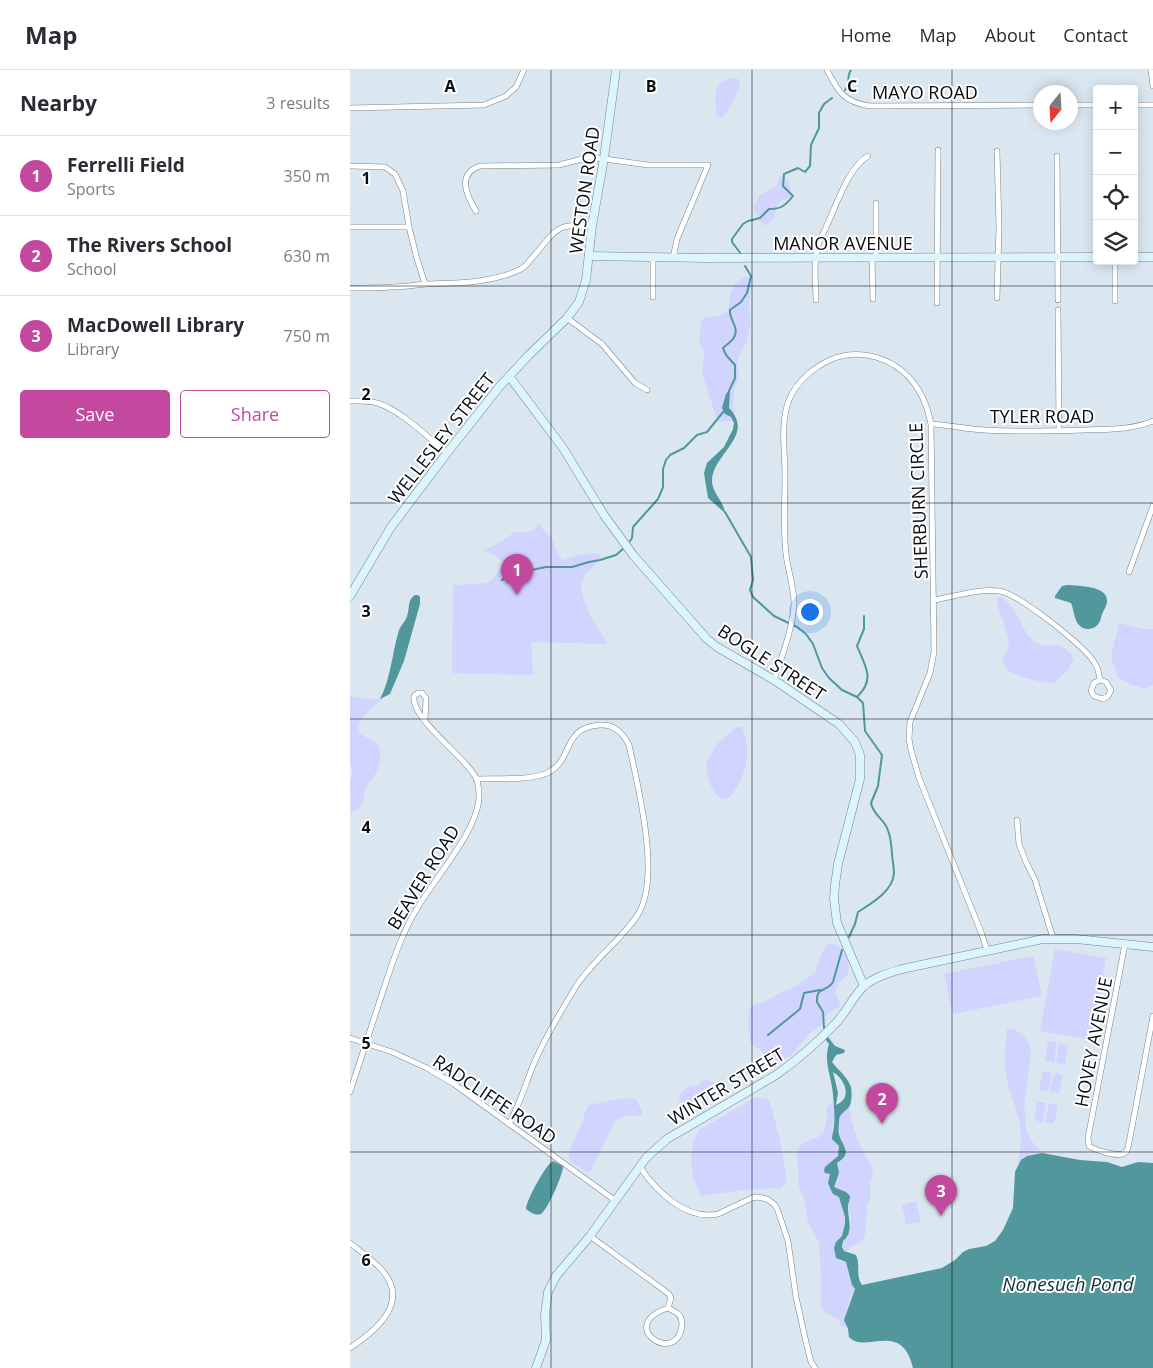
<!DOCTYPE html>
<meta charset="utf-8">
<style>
body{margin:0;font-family:"Open Sans",sans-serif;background:#f7f7f7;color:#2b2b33}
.controls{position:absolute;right:15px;top:15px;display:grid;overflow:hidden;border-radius:5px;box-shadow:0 2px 12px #0003}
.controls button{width:45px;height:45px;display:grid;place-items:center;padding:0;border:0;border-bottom:1px solid #e1e1e2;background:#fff;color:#2b2b33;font:25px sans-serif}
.compass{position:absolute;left:683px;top:15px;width:45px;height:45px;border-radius:50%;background:#fff;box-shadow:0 2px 12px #0003;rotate:198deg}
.you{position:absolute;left:459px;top:541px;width:18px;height:18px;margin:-12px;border:4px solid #fff;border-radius:50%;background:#1a73e8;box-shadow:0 0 0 8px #1a73e833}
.badge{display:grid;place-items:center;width:32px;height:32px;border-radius:50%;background:#c2499e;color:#fff;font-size:16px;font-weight:700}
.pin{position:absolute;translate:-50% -41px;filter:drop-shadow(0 1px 2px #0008)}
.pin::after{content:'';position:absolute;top:26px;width:18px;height:15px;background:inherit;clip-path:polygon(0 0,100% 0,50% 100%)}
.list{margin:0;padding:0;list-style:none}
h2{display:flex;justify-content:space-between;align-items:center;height:65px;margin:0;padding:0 20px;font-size:21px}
h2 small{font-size:16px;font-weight:400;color:#7c7c81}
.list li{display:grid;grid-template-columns:32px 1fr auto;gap:15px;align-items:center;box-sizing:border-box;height:80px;padding:0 20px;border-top:1px solid #e1e1e2}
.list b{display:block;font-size:19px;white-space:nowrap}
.list p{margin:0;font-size:16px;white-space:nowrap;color:#7c7c81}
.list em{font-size:16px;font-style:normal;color:#7c7c81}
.actions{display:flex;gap:10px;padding:15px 20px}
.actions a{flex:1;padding:11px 0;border:1px solid #c2499e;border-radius:5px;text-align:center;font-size:18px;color:#c2499e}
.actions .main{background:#c2499e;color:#fff}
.icon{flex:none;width:28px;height:28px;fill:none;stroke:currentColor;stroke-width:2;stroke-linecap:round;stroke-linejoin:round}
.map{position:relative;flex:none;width:803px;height:1298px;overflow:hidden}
header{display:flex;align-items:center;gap:30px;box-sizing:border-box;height:70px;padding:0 25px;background:#fff;border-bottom:1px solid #e1e1e2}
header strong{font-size:24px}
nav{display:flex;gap:28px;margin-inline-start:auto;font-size:18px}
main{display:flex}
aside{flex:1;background:#fff}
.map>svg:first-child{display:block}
</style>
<header>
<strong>Map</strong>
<nav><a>Home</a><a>Map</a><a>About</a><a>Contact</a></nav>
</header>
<main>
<aside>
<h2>Nearby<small>3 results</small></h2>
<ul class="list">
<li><span class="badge">1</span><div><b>Ferrelli Field</b><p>Sports</p></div><em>350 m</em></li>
<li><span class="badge">2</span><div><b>The Rivers School</b><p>School</p></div><em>630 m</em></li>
<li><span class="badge">3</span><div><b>MacDowell Library</b><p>Library</p></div><em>750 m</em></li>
</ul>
<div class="actions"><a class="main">Save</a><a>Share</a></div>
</aside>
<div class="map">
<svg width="803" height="1298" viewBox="0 0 803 1298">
<rect width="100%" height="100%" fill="#dbe7f0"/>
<g fill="#d0d4ff">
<path d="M385,8L390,10C391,18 378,43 372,47H368C364,42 367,40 366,35C364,20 368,9 385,8Z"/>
<path d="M430,106L437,109C441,116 442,121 440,128L428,132L423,150L415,156L408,149L403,137L410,125L427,116Z"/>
<path d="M395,207L402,209L399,233L401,252L396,273L389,285L387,291L389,303L383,327L384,345L383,351L370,352L367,350L352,303L354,282L349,273C351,266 349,253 354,248L372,245L378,240C381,222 379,217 395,207Z"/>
<path d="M189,453L194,461L203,469L205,479L212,490C222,487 241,481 251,485C249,495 239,499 234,507C224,525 248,558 258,574L181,572L183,605L102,603L103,515L139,513L154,495C151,486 141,483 133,481L147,474L165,462H179L183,460Z"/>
<path d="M650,527C669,536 671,564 686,573C700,581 711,566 724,589L718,600L704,613C694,613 665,607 658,600C655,597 653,594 652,590C654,586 657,583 658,579C662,565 647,544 647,528Z"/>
<path d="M769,553L792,559H803V615L795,619L782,615L767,607L761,586Z"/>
<path d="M0,626L17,629L33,628C23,638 6,647 9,663L28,674C33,685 30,697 23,708C21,711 17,714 16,717C12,728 15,740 1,742L0,712L3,701L0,694Z"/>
<path d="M387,657H392C403,682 396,708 379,728L371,729C359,719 357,706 356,691L369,672Z"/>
<path d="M479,873C497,877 500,886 498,904C493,909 484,916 486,925C488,930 490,931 490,937C482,942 472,944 472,955C459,961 452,973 443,983C438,988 431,990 425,993L417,990L411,980L401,975C399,961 396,949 401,936L414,932L433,921L443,918L465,903L472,882Z"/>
<path d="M705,879L756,888L741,970L690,961Z"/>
<path d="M683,886L692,926L603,944L594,904Z"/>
<path d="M661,958C672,962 680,970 681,982L674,1038C677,1045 674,1052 676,1059C679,1068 685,1076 692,1083C676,1084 673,1088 665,1102C672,1081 673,1063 667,1042C663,1029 658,1018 656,1005C653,990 656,974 657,959Z"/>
<path d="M698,971L707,973L704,992L695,991Z"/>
<path d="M709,973L718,975L715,994L706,993Z"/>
<path d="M693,1001L702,1003L698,1022L689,1020Z"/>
<path d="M704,1003L713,1005L709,1024L700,1022Z"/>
<path d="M355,1009L363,1012V1016C349,1023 345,1045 329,1030L330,1024L339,1016L349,1015Z"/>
<path d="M406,1027L419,1029L430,1069L437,1111L431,1118L394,1120L351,1126C340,1105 337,1082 349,1060Z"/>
<path d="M285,1028L292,1041L291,1046H274L265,1051L241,1100L239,1102L235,1101L219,1090C218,1077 225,1069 230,1058C234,1049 234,1042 239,1035L269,1029Z"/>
<path d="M483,1031L484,1049L482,1065C484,1068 488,1072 489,1076C492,1085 482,1095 478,1103L480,1106L478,1113L483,1124L489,1127C493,1139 501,1159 489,1169V1191L496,1192L502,1215L505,1219C499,1230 493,1244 497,1257H492L488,1249L473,1241L471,1235V1207L469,1173L458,1153L455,1133L449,1116L447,1085L449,1076L459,1070L467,1068L474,1061L477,1049V1037Z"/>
<path d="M687,1031L696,1033L693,1052L684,1050Z"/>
<path d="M699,1033L708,1035L704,1054L695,1052Z"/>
<path d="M499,1037L502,1053L510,1075L521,1094L523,1104L520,1114V1128L517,1138L515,1165L512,1171L508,1174L502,1175L497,1181H494C490,1170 499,1164 501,1155C502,1147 497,1139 499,1131L484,1117L489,1103L487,1093L495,1088C497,1070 477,1050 499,1037Z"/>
<path d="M566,1131L571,1152L556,1155L552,1135Z"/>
</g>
<g fill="#51979c" fill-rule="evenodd">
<path d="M380,319L379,338C406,366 362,384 362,411C362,423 374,431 375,443L358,428L354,403L357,393L374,377L383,359L384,353L381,347L375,344L372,338L376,324Z"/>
<path d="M718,515C735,516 769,517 753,542C751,545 751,550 749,553C745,560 734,561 729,555C724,550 724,540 721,533L705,528V526L712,516Z"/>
<path d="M65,525H68L70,527V534L54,591L40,624L30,629C41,608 42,583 49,560C51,555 56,551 57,546C60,538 57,530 65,525Z"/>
<path d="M478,967L485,976L495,980L494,983L486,985L482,992C489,1001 497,1006 501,1017C502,1022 502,1033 499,1037C494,1043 489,1043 489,1052C489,1056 488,1060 489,1064C493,1078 503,1083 487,1093L489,1103L484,1117L496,1122L500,1126C500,1129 499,1132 498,1135C497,1148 505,1161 493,1171L492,1177L494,1181L506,1185C511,1196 505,1204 512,1215L592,1198L605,1190L613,1182L619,1179L636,1176L645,1171L653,1160L663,1138L665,1102L671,1090L677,1086L692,1083L730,1090L757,1092L772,1097L788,1092L803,1093V1298H563C551,1249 516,1285 499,1267L498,1259L494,1250L505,1219L502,1215L496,1192L486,1188L484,1178L486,1172L492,1166L495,1154V1147L489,1127L483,1124L480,1118L478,1113L480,1104L475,1103L474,1101L475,1097L488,1086L489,1076L482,1069C482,1065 483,1062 484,1057C485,1047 484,1035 483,1025C482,1007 473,992 479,974L475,969ZM483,1002C495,1009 503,1028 486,1035L488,1023Z"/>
<path d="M203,1091L213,1096C213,1105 198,1139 191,1144C185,1146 180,1142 176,1139C176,1131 196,1094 203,1091Z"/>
</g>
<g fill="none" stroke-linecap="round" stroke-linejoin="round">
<g stroke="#51979c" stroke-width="2">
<path d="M495,20C501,14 496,6 501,0"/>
<path d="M391,184L382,172V169L393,154L398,151L410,148L419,139C431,139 435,136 443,126L433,116L434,104L448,98L455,102L460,96L461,75L469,58V43L474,34L482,28"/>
<path d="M379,321L385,308V295L376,285L373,278C376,275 380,273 383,269C391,258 379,251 380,240L391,232L397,223L401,206L395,196"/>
<path d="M375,442L401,487L403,510L400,520L403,527L424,546L447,557L456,564L463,574L472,598L479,608L492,620L507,627L513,633L515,661L532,685L528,716L521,733C523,744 531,747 536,756C541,764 541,774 542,783C542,789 544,796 544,803C543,821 522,833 508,842L505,854L499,867"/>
<path d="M280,471L282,468L283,457L308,429L313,417V399L316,390L320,385L334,378L347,365L357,362L374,341"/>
<path d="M152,510L162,504L196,497H222L239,492L250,490L266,485L273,479"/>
<path d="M507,627C526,609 515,596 507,576L514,559V546"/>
<path d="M474,958L473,942L467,932C466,916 476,923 483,912L492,880"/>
<path d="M418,965L450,939L454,923L470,920"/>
</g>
<g stroke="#78838b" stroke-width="6">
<g id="street">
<path d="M477,0C488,22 494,32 520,36L690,35"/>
<path d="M801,0L803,16"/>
<path d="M720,35H747"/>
<path d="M784,35H803"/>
<path d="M0,38L134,35L156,26L166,17L174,0"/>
<path d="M707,86L708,230"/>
<path d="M0,96L35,97L45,104L53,121L59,157L67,189L75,214"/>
<path d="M526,133V187"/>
<path d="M126,141C117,126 106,104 130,96L209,95L240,87L298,95H358L327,169L323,188"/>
<path d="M0,157H59"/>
<path d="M522,187L523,229"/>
<path d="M303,188V227"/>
<path d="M0,218C14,218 28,218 42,217C54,217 65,215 77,214C108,213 143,213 171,199C176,196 179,192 182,188C205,163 203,152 242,156"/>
<path d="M647,228L649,157L647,81"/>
<path d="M466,230C466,214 463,196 467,180C468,171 474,163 477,155C487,134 498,98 518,86"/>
<path d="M765,231V191"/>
<path d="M587,233L588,80"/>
<path d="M708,240L709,360"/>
<path d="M217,248L252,274L285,313L297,320"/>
<path d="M0,331C9,331 19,330 27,333C49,339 79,368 97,383"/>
<path d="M581,354C599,355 616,359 634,360C668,362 702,361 735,360C759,359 781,360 803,351"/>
<path d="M779,502L803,436"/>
<path d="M584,530C603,527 630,518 649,521C668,523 733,575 744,592C748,597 749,603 750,610L744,613L741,621L744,626L753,629L758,626L761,620L756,612L750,610"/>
<path d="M424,610C432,586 443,558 444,533C444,517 438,501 436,484C433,458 435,431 435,405C435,381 430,353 439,330C447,311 464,297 482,289C503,281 525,284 544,295C566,309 576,329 581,354L584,582L580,603L560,652L559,669L561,680L569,708L631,862L637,880"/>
<path d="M126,709C146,708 183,711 199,702C223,690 212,657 250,655C264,654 273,663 279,675C288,717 312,809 287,846C269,872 242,891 225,918C211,941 196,966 185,991C176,1012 170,1034 159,1054"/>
<path d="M667,750L669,774L676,792L685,810L703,868"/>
<path d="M775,874L738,1068L739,1076C745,1080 765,1086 772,1084C776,1083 776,1082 778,1078L803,946"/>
<path d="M0,968L42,982L77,998L104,1014L266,1131"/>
<path d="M0,1022C11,989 21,957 32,924C42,894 51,864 68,837C85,808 130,758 129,725C129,721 128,714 127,710C118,688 60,649 64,626L68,623H72L76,628L75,650"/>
<path d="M290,1097C306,1121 336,1151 368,1144L402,1128L408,1127L417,1129L425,1135L428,1141L438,1171L446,1227L456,1272L461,1292L465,1298"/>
<path d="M240,1166L319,1224L321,1228L318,1238C264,1256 329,1298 332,1254C332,1244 326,1242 318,1238"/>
<path d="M0,1173C10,1181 21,1189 30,1198C62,1231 27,1260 0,1278"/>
</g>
</g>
<g stroke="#78838b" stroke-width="9">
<g id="secondary">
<path d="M239,186L357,188L747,187"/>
<path d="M784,187H803"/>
<path d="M159,306L213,378L254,445L283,485L357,569L367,577L424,610L489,654L505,672L510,685V709L488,794L485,815L484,829L487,853L514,916"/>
<path d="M0,526L41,457L97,383L150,316L179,285L217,248L229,232L236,210L242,156L254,88L266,0"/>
<path d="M186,1298L196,1270L195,1244L198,1222L206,1206L240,1166L296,1088L317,1069L426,1005C447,990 467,973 485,954C496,943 502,928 513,917C524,907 539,903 552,899L693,869H726L803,877"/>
</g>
</g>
<use href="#street" stroke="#fff" stroke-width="5"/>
<use href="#secondary" stroke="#dcf5fd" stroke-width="8"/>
</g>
<path fill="none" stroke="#080c0f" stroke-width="1" stroke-opacity="0.55" d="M201,0V1298M402,0V1298M602,0V1298M0,216H803M0,433H803M0,649H803M0,865H803M0,1082H803"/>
<g text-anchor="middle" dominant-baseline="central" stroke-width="4" stroke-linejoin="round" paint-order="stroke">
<g font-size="18" fill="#080c0f" stroke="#fff">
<text x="575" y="22">MAYO ROAD</text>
<text transform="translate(234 120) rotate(-82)">WESTON ROAD</text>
<text x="493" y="173">MANOR AVENUE</text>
<text x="692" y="346">TYLER ROAD</text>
<text transform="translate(91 368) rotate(-52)">WELLESLEY STREET</text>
<text transform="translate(568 431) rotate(-92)">SHERBURN CIRCLE</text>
<text transform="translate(422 592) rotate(33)">BOGLE STREET</text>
<text transform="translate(73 807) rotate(-58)">BEAVER ROAD</text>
<text transform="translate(743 972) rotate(-79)">HOVEY AVENUE</text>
<text transform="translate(376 1016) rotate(-31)">WINTER STREET</text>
<text transform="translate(145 1029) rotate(34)">RADCLIFFE ROAD</text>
</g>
<g font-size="19" font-style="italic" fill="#0e3234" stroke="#fff">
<text x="718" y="1214">Nonesuch Pond</text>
</g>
</g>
<g font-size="16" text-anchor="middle" font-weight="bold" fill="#080c0f" stroke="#fff" stroke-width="4" stroke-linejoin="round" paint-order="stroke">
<text x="100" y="22">A</text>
<text x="301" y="22">B</text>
<text x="502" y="22">C</text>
<text x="16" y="114">1</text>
<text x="16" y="330">2</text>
<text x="16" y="547">3</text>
<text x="16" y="763">4</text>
<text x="16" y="979">5</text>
<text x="16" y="1196">6</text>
</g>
</svg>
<div class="controls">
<button>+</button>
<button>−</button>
<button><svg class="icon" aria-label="locate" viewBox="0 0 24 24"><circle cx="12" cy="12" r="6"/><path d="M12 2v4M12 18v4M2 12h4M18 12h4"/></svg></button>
<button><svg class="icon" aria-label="layers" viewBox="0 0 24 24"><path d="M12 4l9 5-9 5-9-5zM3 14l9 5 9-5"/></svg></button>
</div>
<svg class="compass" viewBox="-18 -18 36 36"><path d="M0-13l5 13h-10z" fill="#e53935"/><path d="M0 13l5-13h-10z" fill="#7c7c81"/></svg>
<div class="you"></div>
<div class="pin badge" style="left:167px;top:525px">1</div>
<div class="pin badge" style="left:532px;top:1054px">2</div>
<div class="pin badge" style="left:591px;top:1146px">3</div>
</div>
</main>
